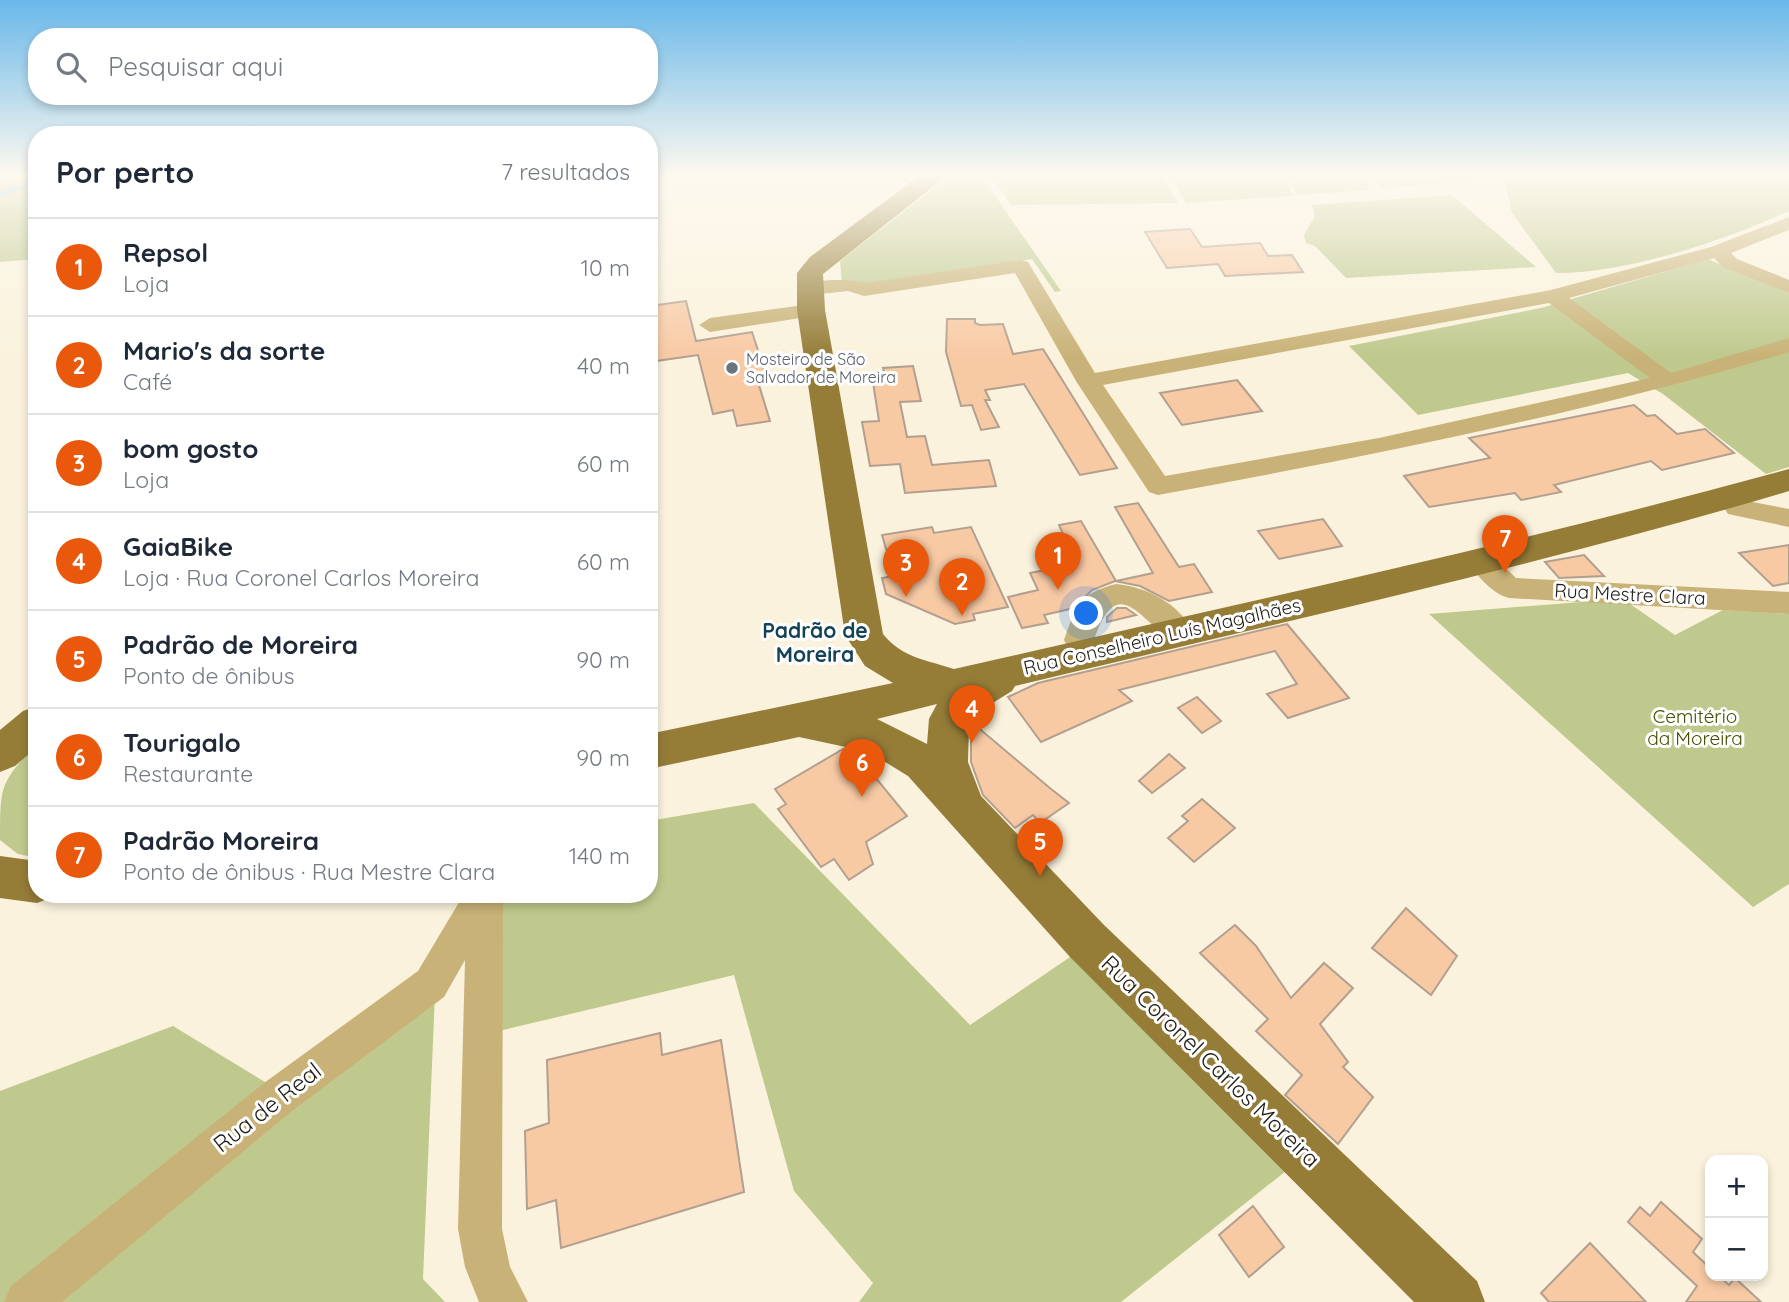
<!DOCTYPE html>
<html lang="pt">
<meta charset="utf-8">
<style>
body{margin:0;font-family:Quicksand,sans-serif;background:#f6f6f7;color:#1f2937}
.controls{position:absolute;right:21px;bottom:21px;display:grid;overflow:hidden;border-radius:14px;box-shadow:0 4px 10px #0003}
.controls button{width:63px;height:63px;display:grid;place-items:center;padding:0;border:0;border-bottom:2px solid #e0e1e3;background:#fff;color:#1f2937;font:35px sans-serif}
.you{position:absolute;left:1087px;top:614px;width:24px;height:24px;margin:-18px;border:5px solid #fff;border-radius:50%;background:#1a73e8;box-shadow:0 0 0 10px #1a73e833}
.badge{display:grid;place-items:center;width:46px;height:46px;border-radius:50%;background:#ea580c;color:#fff;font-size:23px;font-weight:700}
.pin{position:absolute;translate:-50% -58px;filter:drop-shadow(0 2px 4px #0008)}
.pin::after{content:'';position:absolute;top:37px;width:24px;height:21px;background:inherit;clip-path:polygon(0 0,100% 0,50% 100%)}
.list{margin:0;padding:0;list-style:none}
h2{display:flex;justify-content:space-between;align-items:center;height:91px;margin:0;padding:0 28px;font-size:30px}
h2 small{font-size:23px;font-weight:400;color:#747a83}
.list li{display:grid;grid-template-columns:46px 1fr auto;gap:21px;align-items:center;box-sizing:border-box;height:98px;padding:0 28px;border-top:2px solid #e0e1e3}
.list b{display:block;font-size:26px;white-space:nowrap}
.list p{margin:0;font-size:23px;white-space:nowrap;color:#747a83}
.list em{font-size:23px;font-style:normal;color:#747a83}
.icon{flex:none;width:38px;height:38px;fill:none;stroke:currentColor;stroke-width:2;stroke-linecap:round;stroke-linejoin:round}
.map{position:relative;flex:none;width:1789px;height:1302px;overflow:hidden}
.search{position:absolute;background:#fff;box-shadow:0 4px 10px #0003;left:28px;top:28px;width:630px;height:77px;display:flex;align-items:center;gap:18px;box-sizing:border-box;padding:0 24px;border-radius:28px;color:#747a83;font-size:26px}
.panel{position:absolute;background:#fff;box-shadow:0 4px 10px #0003;left:28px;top:126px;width:630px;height:777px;border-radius:28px}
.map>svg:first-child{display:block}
</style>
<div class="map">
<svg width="1789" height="1302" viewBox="0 0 1789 1302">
<rect width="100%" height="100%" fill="#faf2dc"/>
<g fill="#bfc98d">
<path d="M0,174H37V259L0,262Z"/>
<path d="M952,174H980L1061,291L1055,292L1032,259L870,284L842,283L840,261Z"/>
<path d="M990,174H1161L1178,203L1011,205Z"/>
<path d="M1169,174H1282L1293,196L1186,203Z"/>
<path d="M1287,174H1362L1370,190L1297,195Z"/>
<path d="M1374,174H1488L1471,181L1381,188Z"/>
<path d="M1503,174H1789V211C1722,241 1629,273 1556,273L1512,213Z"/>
<path d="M1452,195L1536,267L1346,278L1315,246L1306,243L1304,235L1315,216L1312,205Z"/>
<path d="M1708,259L1789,293V467L1766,474L1663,394L1628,373L1418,415L1349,346L1541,308Z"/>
<path d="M1594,601L1630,604L1675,635L1723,610L1789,614V884L1753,907L1429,614Z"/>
<path d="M37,743V858L18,854L0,840C0,784 0,784 37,743Z"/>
<path d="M754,803L970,1025L1076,953L1286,1171L1121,1302H859L873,1283L794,1191L734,975L499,1031L501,894H649V821Z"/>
<path d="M436,970L423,1279L445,1302H0V1091L173,1026L270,1085Z"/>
</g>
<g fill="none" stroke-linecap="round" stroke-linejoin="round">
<path stroke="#4bbeec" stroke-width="4.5" d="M0,194L37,182"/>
</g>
<g fill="#f8caa4" stroke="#b29f90" stroke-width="2">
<path d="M1190,229L1202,247L1260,243L1268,256L1292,255L1303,272L1225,276L1218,264L1167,268L1145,232Z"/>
<path d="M686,301L696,341L752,332L768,381L758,382L770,421L737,426L733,410L713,414L698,355L649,362V306Z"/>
<path d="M947,319H975V323L980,325L1003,324L1013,354L1043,349L1117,468L1080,475L1024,384L985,390L990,400H985L999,427L981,430L972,405L961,406L946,352Z"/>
<path d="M913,366L921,401L900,402L907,437L925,436L932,465L989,460L996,486L905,493L900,464L870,466L862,422L879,421L872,376L885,375L883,368Z"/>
<path d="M1237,380L1262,411L1182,425L1160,393Z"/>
<path d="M1634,405L1647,416L1655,415L1677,434L1705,429L1734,453L1662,470L1651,461L1554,485L1561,492L1521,500L1515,493L1429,507L1404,476L1490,458L1469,438Z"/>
<path d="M1138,503L1179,567L1194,564L1212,592L1169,601L1140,586L1115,581L1092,590L1074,608L1044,615L1048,623L1022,628L1008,597L1038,590L1030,573L1076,564L1059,525L1081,521L1116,581L1153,573L1115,507Z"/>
<path d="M1323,519L1342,546L1279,559L1258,531Z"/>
<path d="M932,527L934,533L971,527L1008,607L973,614L975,620L955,624L886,594L882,578L894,576L882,535Z"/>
<path d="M1789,545V583L1773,586L1739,553Z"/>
<path d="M1584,555L1604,576L1559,578L1545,562Z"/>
<path d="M1117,608H1126L1136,615L1107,622V617Z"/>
<path d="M1287,624L1349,698L1288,718L1267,694L1297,684L1275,651L1119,690L1132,701L1041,742L1008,697L1038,683Z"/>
<path d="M1197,697L1221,721L1202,733L1178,708Z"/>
<path d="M975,725L1051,789L1069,803L1040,823L1033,815L1015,828L983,795L971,762V730Z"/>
<path d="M843,749L855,765L862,761L907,816L866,842L873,864L849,880L834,859L821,867L778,809L786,804L775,789Z"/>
<path d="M1169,754L1185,768L1152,793L1139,781Z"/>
<path d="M1202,799L1235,828L1194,862L1168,838L1188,821L1182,816Z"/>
<path d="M1406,908L1457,956L1431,995L1372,948Z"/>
<path d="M1235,925L1256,946L1291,998L1324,963L1353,988L1320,1024L1348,1062L1343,1067L1373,1097L1338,1144L1285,1095L1302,1075L1256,1031L1268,1019L1200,953Z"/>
<path d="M660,1033L662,1055L721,1040L744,1192L561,1248L556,1200L527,1209L525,1131L549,1123L547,1060Z"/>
<path d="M1661,1202L1702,1239L1693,1252L1710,1268V1276H1719L1729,1285L1735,1278L1761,1302H1686L1697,1286L1628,1222L1640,1207L1650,1216Z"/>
<path d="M1253,1206L1284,1247L1249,1277L1219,1235Z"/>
<path d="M1590,1243L1646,1302H1549L1541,1293Z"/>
</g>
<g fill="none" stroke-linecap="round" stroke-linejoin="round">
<g fill="#c8b277" fill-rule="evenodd">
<path d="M1789,217V230L1731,253L1737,259L1789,280V293L1723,267L1714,258L1569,298L1671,373L1789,338V352C1582,414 1371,456 1158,495L1149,492L1076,381L1015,273L864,296L848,291L811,295L801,289C810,277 852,279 866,283L1021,260L1028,262L1095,373L1551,290L1711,247ZM1549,303L1650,378L1379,438L1165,476L1103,385Z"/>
<path d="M811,304L819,305L822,310L819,315L710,332L699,325L710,318Z"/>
<path d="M1737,499L1789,509V527L1728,514L1724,508L1728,502Z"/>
<path d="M1482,552L1492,555L1516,578L1789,592V614L1509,598C1493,594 1477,576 1468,562L1472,555Z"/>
<path d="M1116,584C1147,587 1178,603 1194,632L1189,640C1151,652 1123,554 1094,640L1101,654L1097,662L1086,666L1075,662L1064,640C1076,607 1079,593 1116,584Z"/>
<path d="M464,894L503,895L502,1229L510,1267L528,1302H479L465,1267L458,1229L465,960L444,997L292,1111L62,1302H4L11,1286L264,1083L418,971Z"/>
</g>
<g fill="#957d38" fill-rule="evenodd">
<path d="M922,174H949L823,274L825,310L883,634C902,658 927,660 954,669C1234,605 1513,545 1789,469V491C1534,567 1273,624 1015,686L1012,691L983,709L969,725L968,762L981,796L1104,925L1477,1281L1485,1302H1414L1070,957L908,776L869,752L799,737L649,769V734L893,683L865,666L845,635L797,310V273L810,257ZM937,704L929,719L927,744L877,719Z"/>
<path d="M37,706V747L15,766L0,772V730L23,711Z"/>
<path d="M0,856L37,861V894H54L53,897L37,903L0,898Z"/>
</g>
</g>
<linearGradient id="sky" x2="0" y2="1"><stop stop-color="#69b8ea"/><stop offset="0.49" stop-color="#fdf9ef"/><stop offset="1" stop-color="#fdf9ef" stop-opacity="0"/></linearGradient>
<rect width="1789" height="357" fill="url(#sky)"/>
<circle fill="#6b7280" stroke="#fff" stroke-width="2.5" cx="732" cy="368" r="7"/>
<g text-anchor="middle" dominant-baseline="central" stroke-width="6" stroke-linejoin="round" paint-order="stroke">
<g font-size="16" fill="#5b616d" stroke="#fff" text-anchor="start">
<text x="746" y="359">Mosteiro de São<tspan x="746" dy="18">Salvador de Moreira</tspan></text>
</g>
<g font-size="19" fill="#1f1c14" stroke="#fff">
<text transform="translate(1630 594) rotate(3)">Rua Mestre Clara</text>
<text transform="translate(1162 636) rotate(-13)">Rua Conselheiro Luís Magalhães</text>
</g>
<g font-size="19" fill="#464e02" stroke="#fff">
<text x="1695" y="716">Cemitério<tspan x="1695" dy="22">da Moreira</tspan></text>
</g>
<g font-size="21" font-weight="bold" fill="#144256" stroke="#fff">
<text x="815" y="630">Padrão de<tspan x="815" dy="24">Moreira</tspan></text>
</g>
<g font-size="23" fill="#1f1c14" stroke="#fff">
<text transform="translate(1211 1061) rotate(44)">Rua Coronel Carlos Moreira</text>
<text transform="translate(267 1107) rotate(-38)">Rua de Real</text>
</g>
</g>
</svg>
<div class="controls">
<button>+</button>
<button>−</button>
</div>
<div class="you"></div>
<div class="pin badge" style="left:1058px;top:590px">1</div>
<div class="pin badge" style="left:962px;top:616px">2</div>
<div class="pin badge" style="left:906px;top:597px">3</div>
<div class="pin badge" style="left:972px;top:743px">4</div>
<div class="pin badge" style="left:1040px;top:876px">5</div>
<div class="pin badge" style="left:862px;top:797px">6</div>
<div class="pin badge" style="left:1505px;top:573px">7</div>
<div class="search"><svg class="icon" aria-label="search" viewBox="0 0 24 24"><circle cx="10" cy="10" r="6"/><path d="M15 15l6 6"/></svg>Pesquisar aqui</div>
<section class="panel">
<h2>Por perto<small>7 resultados</small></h2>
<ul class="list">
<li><span class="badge">1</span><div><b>Repsol</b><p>Loja</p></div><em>10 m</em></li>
<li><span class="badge">2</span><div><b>Mario's da sorte</b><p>Café</p></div><em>40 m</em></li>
<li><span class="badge">3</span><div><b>bom gosto</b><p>Loja</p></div><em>60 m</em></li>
<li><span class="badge">4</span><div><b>GaiaBike</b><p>Loja · Rua Coronel Carlos Moreira</p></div><em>60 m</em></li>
<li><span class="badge">5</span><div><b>Padrão de Moreira</b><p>Ponto de ônibus</p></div><em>90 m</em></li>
<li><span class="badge">6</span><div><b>Tourigalo</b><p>Restaurante</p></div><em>90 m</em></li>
<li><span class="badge">7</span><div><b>Padrão Moreira</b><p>Ponto de ônibus · Rua Mestre Clara</p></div><em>140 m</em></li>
</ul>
</section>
</div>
